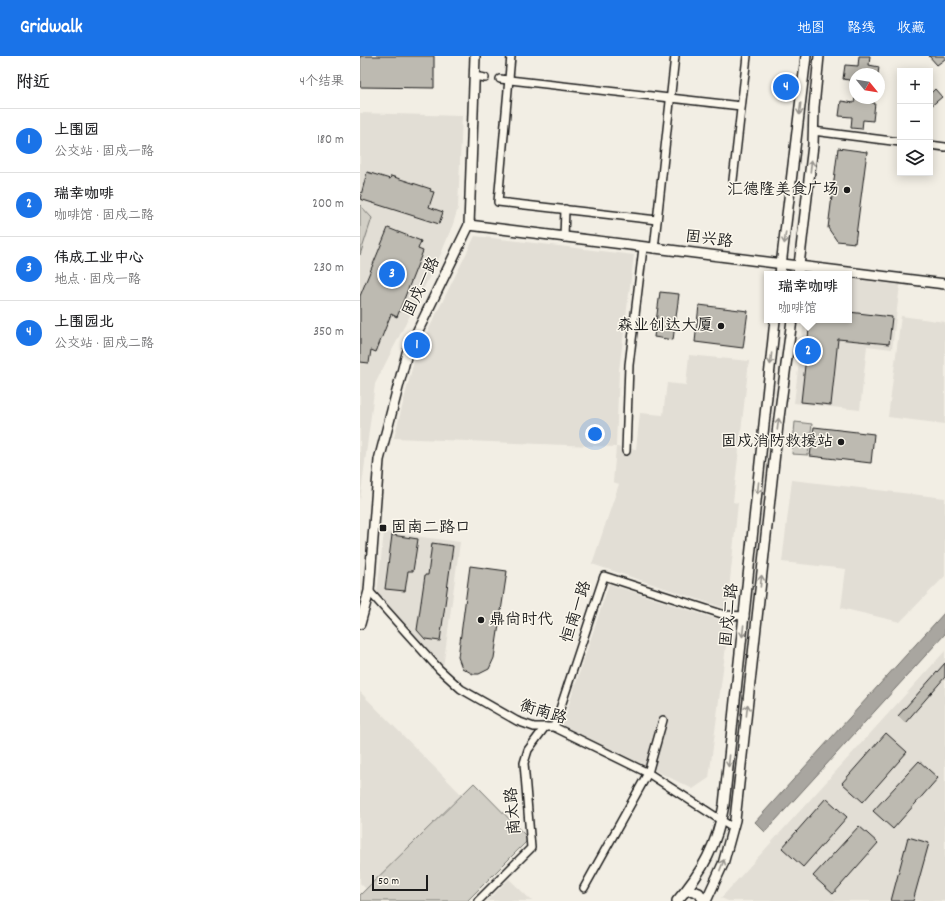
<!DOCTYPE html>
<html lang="zh">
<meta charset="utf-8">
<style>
body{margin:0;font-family:Dekko,"LXGW WenKai TC",sans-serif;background:#f6f6f6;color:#202124}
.controls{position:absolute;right:12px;top:12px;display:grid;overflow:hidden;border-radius:0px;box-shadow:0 2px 10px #0003}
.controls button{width:36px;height:36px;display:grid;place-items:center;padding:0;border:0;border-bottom:1px solid #e0e0e0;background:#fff;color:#202124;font:20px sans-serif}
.compass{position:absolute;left:489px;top:12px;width:36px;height:36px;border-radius:50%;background:#fff;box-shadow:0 2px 10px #0003;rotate:120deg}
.scale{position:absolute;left:12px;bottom:10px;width:56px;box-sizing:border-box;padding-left:4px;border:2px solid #1c1c1c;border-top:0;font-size:11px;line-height:14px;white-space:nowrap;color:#1c1c1c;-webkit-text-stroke:3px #fbf7ec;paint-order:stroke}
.you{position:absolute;left:235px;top:378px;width:14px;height:14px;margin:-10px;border:3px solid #fff;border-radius:50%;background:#1a73e8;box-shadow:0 0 0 6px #1a73e833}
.badge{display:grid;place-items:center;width:26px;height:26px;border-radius:50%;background:#1a73e8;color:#fff;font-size:13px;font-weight:700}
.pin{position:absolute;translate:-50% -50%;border:2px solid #fff;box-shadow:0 1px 4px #0006}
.popup{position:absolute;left:404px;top:215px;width:88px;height:52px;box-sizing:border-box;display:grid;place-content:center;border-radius:0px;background:#fff;filter:drop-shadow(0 1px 3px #0005);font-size:13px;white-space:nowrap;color:#757577}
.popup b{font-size:15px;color:#202124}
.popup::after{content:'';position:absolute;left:50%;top:100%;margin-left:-8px;border:8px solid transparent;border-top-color:#fff}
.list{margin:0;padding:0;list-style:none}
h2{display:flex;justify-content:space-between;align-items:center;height:52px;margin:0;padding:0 16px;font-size:17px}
h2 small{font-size:13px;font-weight:400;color:#757577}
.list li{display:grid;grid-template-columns:26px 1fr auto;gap:12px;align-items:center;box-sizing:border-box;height:64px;padding:0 16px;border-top:1px solid #e0e0e0}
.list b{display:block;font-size:15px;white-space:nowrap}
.list p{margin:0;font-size:13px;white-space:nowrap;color:#757577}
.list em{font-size:13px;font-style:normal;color:#757577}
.icon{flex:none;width:22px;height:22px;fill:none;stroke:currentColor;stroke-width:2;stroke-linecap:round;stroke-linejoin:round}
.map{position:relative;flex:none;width:585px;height:845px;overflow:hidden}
header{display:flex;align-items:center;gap:24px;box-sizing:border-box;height:56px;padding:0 20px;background:#1a73e8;color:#fff}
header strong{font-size:19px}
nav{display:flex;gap:22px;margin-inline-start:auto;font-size:14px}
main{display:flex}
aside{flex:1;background:#fff}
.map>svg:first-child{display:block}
</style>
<header>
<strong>Gridwalk</strong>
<nav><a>地图</a><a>路线</a><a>收藏</a></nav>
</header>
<main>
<aside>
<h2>附近<small>4个结果</small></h2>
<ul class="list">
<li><span class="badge">1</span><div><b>上围园</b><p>公交站 · 固戍一路</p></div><em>180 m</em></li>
<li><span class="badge">2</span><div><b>瑞幸咖啡</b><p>咖啡馆 · 固戍二路</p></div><em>200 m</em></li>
<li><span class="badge">3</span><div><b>伟成工业中心</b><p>地点 · 固戍一路</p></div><em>230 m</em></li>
<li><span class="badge">4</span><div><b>上围园北</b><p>公交站 · 固戍二路</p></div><em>350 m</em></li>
</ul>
</aside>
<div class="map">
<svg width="585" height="845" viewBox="0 0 585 845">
<rect width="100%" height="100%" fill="#f2eee4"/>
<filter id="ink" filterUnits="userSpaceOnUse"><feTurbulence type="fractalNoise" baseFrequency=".025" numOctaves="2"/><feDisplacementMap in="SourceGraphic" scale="8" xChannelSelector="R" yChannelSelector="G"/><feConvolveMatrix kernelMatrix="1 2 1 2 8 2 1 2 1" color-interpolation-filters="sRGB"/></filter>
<g filter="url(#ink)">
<g fill="#e2ded5">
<path d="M0,57L102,60L98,152L93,168L81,198L15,328L0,445V199L12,162L0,149Z"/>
<path d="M115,180L274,199L259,314L256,391L276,393L280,357L303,359L307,327L326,329L329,299L389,305L373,446L378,447L367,553L232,508L259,428L253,426L256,391L34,382L55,301Z"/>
<path d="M489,223L540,229L532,293L507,290L500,354L434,347L444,264H489Z"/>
<path d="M541,260L585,266V368L528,361Z"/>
<path d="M432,424L585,442V520L540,566L481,552L486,513L422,506Z"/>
<path d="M24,476L100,486L83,612L17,538Z"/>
<path d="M249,528L369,567L349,722L333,733L202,669Z"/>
<path d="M585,595V845H368L361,842Z"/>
<path d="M0,636L102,739L6,833L0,827Z"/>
<path d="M149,823L172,845H127Z"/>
</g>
<g fill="#d2cfc6" stroke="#777671">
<path d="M0,149L12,162L0,199Z"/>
<path d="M435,366L452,368L448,399L432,398Z"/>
<path d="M114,727L169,783L107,845H0V839Z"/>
</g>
<path fill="#a9a6a0" stroke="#716f6b" d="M585,556V578L405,776L395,766Z"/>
<g fill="#bdbab1" stroke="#1c1c1c">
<path d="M0,0H74V32L0,31Z"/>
<path d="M499,0H510L509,9L519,11L518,18H495V25L483,23L485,9L498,10Z"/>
<path d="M569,0H585V3L577,9Z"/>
<path d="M575,33L582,41L570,51V38Z"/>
<path d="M495,42H505V46L515,47L513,65L503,64L502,73L491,72L492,61L479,60L481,45L494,47Z"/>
<path d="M478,92L507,96L495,187L477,185L468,172Z"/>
<path d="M7,116L30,123L31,120L71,133L70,135L74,136L69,151L83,156L79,168L0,143Z"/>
<path d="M28,172L61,185L58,193L63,195L37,261L31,258L16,296L11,294L9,307L0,306V240Z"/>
<path d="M300,236L319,238L313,284L294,281Z"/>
<path d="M339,249L388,255L383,292L335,286Z"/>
<path d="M489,256L532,261L529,288L478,283L471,349L441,346L450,264H489Z"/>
<path d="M454,371L514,378L511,407L450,400Z"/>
<path d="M32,479L58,483L53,515H48L45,535L25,533Z"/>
<path d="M72,487L93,490L80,585L65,583L57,574L65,519H68Z"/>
<path d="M110,510L147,515L134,602L129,613L119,618H113L102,612L98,601Z"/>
<path d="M585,607V621L545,667L538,660Z"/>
<path d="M526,677L547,696L503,746L482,727Z"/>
<path d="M559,705L578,722L533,773L513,755Z"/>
<path d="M466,742L487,761L443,811L422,792Z"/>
<path d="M499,770L518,787L473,838L453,820Z"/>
<path d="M548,781L569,787L553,845H531Z"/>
</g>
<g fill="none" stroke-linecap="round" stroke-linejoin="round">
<g stroke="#1c1c1c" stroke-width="10">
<g id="minor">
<path d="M151,0L138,146L297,164"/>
<path d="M114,20L125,22"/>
<path d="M140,23L381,50"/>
<path d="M453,75L540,86"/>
<path d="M570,89L585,91"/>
<path d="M373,124L387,0"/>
<path d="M204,182L205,153"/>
<path d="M294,193L315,0"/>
<path d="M266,395L269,309L283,192"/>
<path d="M9,535L79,613L101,633L157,665L174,671H194L288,717L373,772"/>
<path d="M194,671L244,520L365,559L385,560"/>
<path d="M224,832L288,717L303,664"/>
<path d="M118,845L171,792L164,707L168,694L185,671"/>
</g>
</g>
<g stroke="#1c1c1c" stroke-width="12">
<g id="tertiary">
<path d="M109,169L585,228"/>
<path d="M420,218L446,0"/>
<path d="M438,218L453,89L454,51L459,0"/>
<path d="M0,568L9,535L19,404L47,297L109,169L115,0"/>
<path d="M325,836L330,834L339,837L344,845"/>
<path d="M317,845C343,815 357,789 364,749L415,264"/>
<path d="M346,845L363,808L375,764L418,369L432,264"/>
</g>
</g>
<use href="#minor" stroke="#fbf7ec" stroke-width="7"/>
<use href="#tertiary" stroke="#fbf7ec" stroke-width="9"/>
</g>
<defs><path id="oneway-shaft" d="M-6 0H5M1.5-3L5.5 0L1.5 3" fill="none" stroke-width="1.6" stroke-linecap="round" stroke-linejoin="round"/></defs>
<g stroke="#97948e">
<use href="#oneway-shaft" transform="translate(440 53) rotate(97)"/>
<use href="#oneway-shaft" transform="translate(451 110) rotate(-83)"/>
<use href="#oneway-shaft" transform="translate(425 182) rotate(97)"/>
<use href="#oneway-shaft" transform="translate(411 303) rotate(96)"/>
<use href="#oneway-shaft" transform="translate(418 368) rotate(-83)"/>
<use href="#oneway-shaft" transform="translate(398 432) rotate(96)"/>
<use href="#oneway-shaft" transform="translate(401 525) rotate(-84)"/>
<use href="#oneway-shaft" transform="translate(383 575) rotate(96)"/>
<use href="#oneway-shaft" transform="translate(387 654) rotate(-84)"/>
<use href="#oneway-shaft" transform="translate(369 705) rotate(96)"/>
<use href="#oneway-shaft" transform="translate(362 809) rotate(-69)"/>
</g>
</g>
<g fill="#1c1c1c" stroke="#fbf7ec" stroke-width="1.5">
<circle cx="487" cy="134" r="4"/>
<circle cx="361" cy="270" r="4"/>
<circle cx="481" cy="386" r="4"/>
<rect x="19" y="468" width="8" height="8" rx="2"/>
<circle cx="121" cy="564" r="4"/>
</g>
<g text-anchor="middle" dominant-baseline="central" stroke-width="3" stroke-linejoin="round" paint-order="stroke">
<g font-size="16" fill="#1c1c1c" stroke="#fbf7ec" text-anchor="end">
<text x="479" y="134">汇德隆美食广场</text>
<text x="353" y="270">森业创达大厦</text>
<text x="473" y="386">固戍消防救援站</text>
<text x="31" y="472" text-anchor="start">固南二路口</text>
<text x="129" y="564" text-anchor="start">鼎尚时代</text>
</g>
<g font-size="16" fill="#1c1c1c" stroke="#fbf7ec">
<text transform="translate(349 184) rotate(7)">固兴路</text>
<text transform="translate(62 231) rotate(-64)">固戍一路</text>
<text transform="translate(217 556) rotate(-72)">恒南一路</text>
<text transform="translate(370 559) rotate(-84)">固戍二路</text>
<text transform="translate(183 657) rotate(17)">衡南路</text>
<text transform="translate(154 755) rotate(-95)">南太路</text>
</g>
</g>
</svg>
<div class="controls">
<button>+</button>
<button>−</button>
<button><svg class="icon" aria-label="layers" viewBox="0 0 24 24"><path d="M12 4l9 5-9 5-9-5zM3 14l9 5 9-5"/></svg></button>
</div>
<svg class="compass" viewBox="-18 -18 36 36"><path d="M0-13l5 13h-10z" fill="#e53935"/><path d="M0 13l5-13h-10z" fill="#757577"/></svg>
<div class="scale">50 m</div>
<div class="you"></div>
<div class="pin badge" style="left:57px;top:289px">1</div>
<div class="pin badge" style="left:448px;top:295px">2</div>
<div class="popup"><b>瑞幸咖啡</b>咖啡馆</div>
<div class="pin badge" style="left:32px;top:218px">3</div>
<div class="pin badge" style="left:426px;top:31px">4</div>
</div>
</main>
